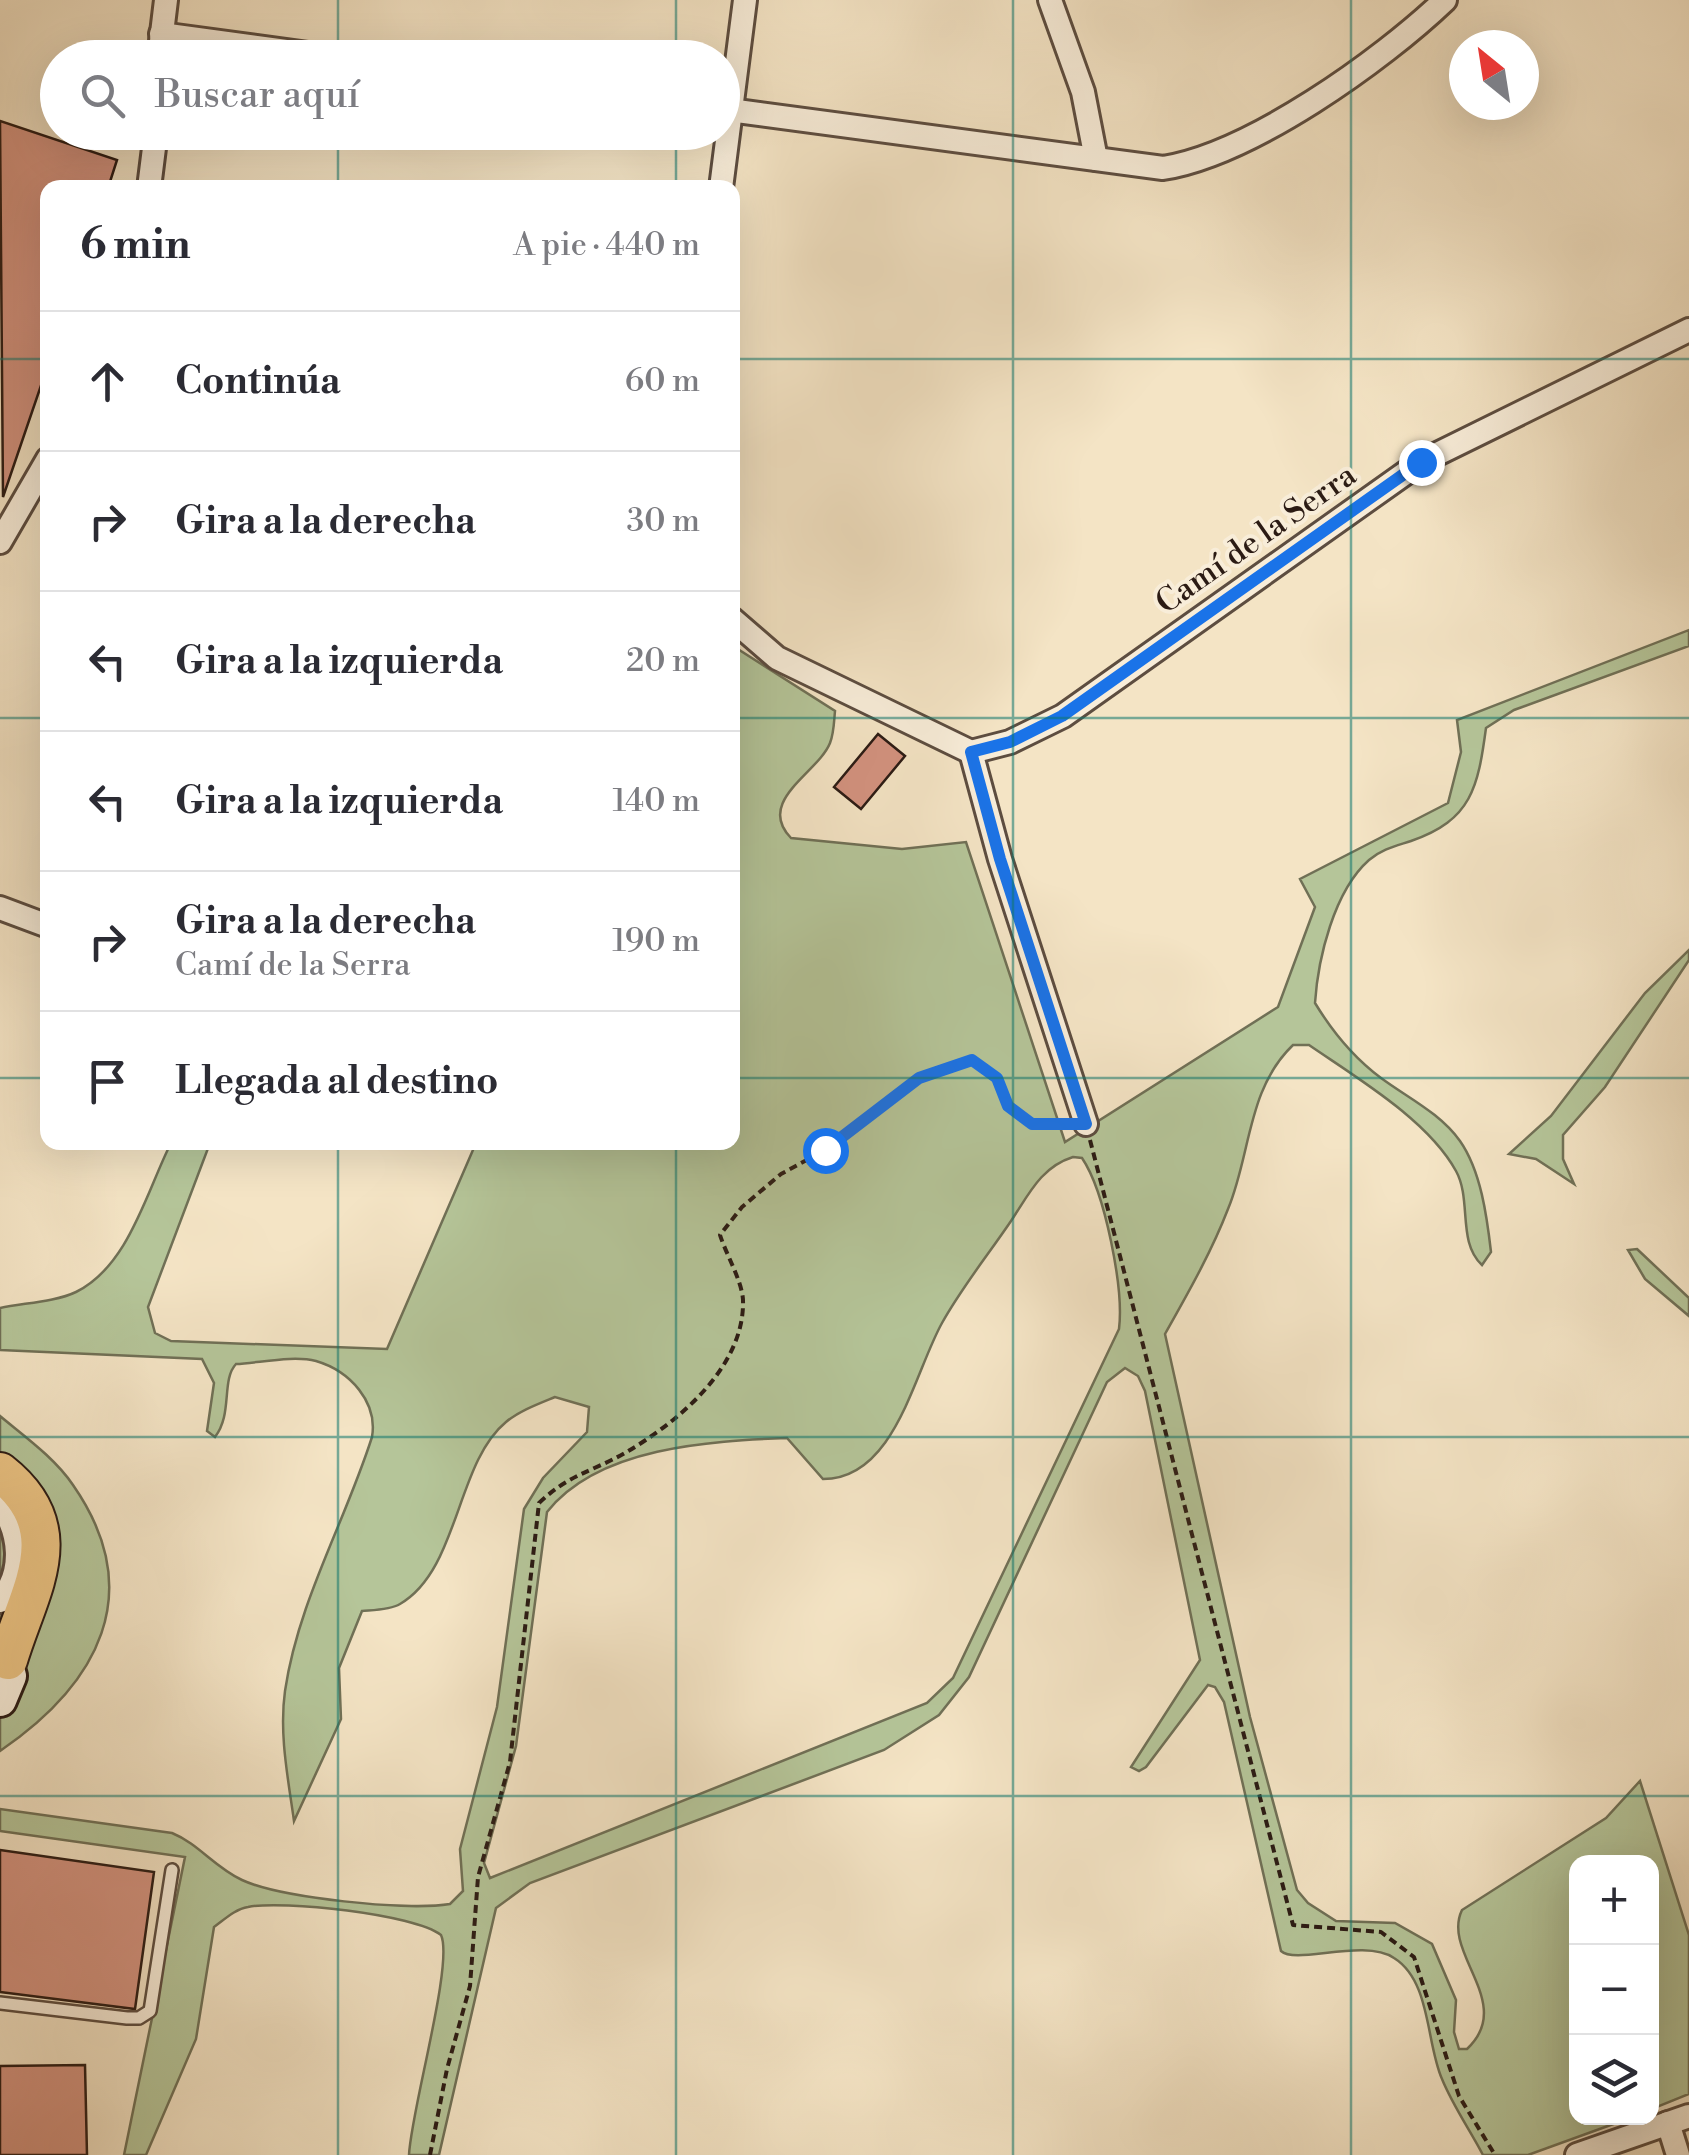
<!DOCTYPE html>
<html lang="es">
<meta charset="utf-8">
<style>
body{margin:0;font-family:"Libre Bodoni",serif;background:#f2f2f3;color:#2b2b33}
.controls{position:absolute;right:30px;bottom:30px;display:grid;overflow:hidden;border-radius:20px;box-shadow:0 10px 40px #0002}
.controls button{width:90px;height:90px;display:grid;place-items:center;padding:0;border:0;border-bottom:2px solid #e1e1e2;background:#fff;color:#2b2b33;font:50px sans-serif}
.compass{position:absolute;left:1449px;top:30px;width:90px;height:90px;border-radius:50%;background:#fff;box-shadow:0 10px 40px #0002;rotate:330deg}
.stop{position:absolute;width:30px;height:30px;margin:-22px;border:8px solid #1a73e8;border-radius:50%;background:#fff}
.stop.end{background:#1a73e8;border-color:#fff;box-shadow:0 2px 10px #0008}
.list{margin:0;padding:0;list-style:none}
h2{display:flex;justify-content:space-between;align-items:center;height:130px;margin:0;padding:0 40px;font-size:42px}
h2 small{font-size:32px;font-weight:400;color:#7c7c81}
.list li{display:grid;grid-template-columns:65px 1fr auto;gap:30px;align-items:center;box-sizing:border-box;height:140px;padding:0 40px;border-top:2px solid #e1e1e2}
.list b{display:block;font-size:38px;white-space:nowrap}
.list p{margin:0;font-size:32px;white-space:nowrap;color:#7c7c81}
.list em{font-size:32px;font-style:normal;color:#7c7c81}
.icon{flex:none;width:55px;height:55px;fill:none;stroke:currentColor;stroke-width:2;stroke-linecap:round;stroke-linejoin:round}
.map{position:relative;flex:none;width:1689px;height:2155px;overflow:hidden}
.search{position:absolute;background:#fff;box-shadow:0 10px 40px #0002;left:40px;top:40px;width:700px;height:110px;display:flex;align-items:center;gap:25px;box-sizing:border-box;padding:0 35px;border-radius:55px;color:#7c7c81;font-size:38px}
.panel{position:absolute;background:#fff;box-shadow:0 10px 40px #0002;left:40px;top:180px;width:700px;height:970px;border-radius:20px}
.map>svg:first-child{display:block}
</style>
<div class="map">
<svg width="1689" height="2155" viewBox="0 0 1689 2155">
<rect width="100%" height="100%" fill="#f4e4c5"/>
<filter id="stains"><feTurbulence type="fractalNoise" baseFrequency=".002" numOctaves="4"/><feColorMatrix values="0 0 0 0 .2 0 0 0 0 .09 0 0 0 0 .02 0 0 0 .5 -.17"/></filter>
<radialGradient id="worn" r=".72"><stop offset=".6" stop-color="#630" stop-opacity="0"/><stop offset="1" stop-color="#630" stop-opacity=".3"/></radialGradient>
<g fill="#b5c599" stroke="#707056" stroke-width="2.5" fill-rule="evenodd">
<path d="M1689,630V646L1514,710L1486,728C1478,787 1472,820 1411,841C1396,846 1382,849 1369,860C1334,891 1318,958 1315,1003C1332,1031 1354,1058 1381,1078C1408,1098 1440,1113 1460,1141C1481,1171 1487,1217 1491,1252L1482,1265C1457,1242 1472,1200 1456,1171C1428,1120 1357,1078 1309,1045H1293C1247,1089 1251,1154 1228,1209C1211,1253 1188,1293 1165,1334L1250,1717L1297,1890L1308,1903L1336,1921L1395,1923L1432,1944L1456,2000L1454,2032L1459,2049H1467C1516,2003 1441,1953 1462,1910L1606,1818L1640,1781L1689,1935V2094L1652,2109V1862H1576V2118H1630L1528,2155H1483C1470,2130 1453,2106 1442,2079C1426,2043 1431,1981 1394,1958C1364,1938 1296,1965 1281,1951L1224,1702L1215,1687L1208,1685L1146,1767L1139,1771L1131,1767L1200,1660L1145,1391L1138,1376L1125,1368L1107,1382L969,1677L939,1715L884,1750L530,1883L496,1908L439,2155H409C411,2110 454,1963 441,1935C414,1914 282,1900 248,1907C235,1909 224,1920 214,1927L196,2039L146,2155H124L185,1857L0,1831V1809L172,1833C199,1844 214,1867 242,1880C281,1898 406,1911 450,1904L463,1891L460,1849L497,1707L524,1509L543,1478L587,1432L589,1407L555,1397C538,1404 519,1411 506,1422C456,1463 459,1570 400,1604C390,1610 373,1610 362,1611L339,1668L341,1719L294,1821C288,1778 279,1734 285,1691C298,1602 345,1522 372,1437C378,1402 350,1371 316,1361C293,1355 259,1363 236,1364C221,1380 233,1414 215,1437L207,1431L214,1383L202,1359L0,1350V1308C23,1303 55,1302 76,1292C129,1266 147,1190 171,1143H210L148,1307L155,1333L171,1341L387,1349L476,1143L732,1142L733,646L835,711C834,721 834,733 830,743C818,773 755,801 791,838L902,849L966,842L1065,1142L1278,1007L1315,907L1300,879L1448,803L1461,752L1457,720ZM1073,1157L1082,1158C1105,1192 1124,1289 1119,1329L953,1678L927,1703L490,1878L484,1863L516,1746L547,1512C598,1447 710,1441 787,1438L823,1479C895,1479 914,1373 942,1323C962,1287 988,1255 1011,1221C1029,1194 1041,1167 1073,1157Z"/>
<path d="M1689,950V960L1605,1087L1563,1135V1159L1574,1184L1536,1159L1509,1154L1551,1116L1645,993Z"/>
<path d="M1637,1249L1689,1298V1316L1645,1279L1628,1250Z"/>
<path d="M0,1416C24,1436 55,1458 73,1485C148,1593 98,1684 0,1751Z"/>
</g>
<g fill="#d3927f" stroke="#2b1b14" stroke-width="2.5">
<path d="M0,121L117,160L108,188H48V365L3,497Z"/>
<path d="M878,734L905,756L861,809L834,787Z"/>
<path d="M0,1850L154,1872L135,2009L0,1992Z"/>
<path d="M85,2065L87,2155H0V2066Z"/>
</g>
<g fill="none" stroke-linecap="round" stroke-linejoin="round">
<g stroke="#5d4d40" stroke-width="16">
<path id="service" d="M0,2003L127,2018H139L150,2011L172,1870"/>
</g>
<g stroke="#5d4d40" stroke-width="28">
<g id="minor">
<path d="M1050,0L1083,92L1096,159"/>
<path d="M161,34L338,58"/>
<path d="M159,58L166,0"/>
<path d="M722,109L1163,168C1251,154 1381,61 1445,0"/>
<path d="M149,188L156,132"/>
<path d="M721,188L745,0"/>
<path d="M0,542L48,459"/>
<path d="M732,619L777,658L971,752"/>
<path d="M971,752L1010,742L1063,716L1421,462L1689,330"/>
<path d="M971,752L1000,859L1086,1124"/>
<path d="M0,908L48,926"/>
<path d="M0,1503C20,1533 25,1571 0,1601"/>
<path d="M1668,2123L1678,2155"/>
<path d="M1577,2155L1689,2116"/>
</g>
</g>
<g stroke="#2b1b14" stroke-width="38">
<path id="secondary" d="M0,1644L10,1676L0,1700"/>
</g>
<g stroke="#2b1b14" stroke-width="42">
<path id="trunk" d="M0,1472C74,1530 28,1591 8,1660"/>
</g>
<g stroke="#2b1b14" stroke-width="4" stroke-dasharray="8 5" stroke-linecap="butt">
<path d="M1090,1140L1293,1925L1381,1932L1414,1957L1459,2096L1495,2155"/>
<path d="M430,2155L447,2069L470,1986L478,1877L510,1762L539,1503C568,1475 591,1472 625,1453C678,1422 745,1367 743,1300C742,1281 726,1254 720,1235L742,1207L781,1174L825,1150L919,1079L971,1060L997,1078L1008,1106L1032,1124H1063"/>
</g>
<use href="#service" stroke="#f8edd9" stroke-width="11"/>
<use href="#minor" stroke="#f8edd9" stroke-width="22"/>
<use href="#secondary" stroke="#f8edd9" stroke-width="32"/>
<use href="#trunk" stroke="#eac282" stroke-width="38"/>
</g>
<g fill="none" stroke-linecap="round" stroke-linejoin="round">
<path stroke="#1a73e8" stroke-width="12" d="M825,1150L919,1078L972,1060L997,1078L1008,1106L1032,1124H1086L1000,859L971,752L1010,742L1062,716L1421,462"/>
</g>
<path fill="none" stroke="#0f766e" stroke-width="2.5" stroke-opacity="0.55" d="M338,0V58M676,0V58M1013,0V2155M1351,0V2155M338,132V188M676,132V188M0,359H48M732,359H1689M0,718H48M732,718H1689M0,1078H48M732,1078H1689M338,1142V2155M676,1142V2155M0,1437H1689M0,1796H1689"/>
<g text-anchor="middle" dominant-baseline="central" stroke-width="8" stroke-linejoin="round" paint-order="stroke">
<g font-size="32" fill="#2b1b14" stroke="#f8edd9">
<text transform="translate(1256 539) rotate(-35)">Camí de la Serra</text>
</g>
</g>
<rect width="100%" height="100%" filter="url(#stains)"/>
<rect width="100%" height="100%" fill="url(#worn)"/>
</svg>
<div class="controls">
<button>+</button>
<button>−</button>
<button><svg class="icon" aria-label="layers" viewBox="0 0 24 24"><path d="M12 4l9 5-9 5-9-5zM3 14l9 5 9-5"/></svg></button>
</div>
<svg class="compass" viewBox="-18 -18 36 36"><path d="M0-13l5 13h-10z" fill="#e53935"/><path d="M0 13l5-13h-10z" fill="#7c7c81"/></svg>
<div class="stop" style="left:825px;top:1150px"></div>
<div class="stop end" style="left:1421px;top:462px"></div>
<div class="search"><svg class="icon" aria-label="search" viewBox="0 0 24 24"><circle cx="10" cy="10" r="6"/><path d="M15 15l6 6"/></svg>Buscar aquí</div>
<section class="panel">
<h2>6 min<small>A pie · 440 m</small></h2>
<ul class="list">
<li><svg class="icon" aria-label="ahead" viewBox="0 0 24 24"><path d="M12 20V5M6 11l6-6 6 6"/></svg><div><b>Continúa</b></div><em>60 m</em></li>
<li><svg class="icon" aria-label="right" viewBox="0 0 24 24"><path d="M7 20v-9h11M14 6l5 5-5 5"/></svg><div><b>Gira a la derecha</b></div><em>30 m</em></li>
<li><svg class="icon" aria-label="left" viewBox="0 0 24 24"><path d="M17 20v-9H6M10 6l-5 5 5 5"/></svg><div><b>Gira a la izquierda</b></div><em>20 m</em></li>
<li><svg class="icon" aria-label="left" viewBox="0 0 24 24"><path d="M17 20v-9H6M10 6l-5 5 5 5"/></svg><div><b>Gira a la izquierda</b></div><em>140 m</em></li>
<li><svg class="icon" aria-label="right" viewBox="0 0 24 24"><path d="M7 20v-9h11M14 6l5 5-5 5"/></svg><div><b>Gira a la derecha</b><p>Camí de la Serra</p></div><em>190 m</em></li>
<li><svg class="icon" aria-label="arrive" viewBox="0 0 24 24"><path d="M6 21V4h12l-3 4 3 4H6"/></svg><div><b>Llegada al destino</b></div></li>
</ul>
</section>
</div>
